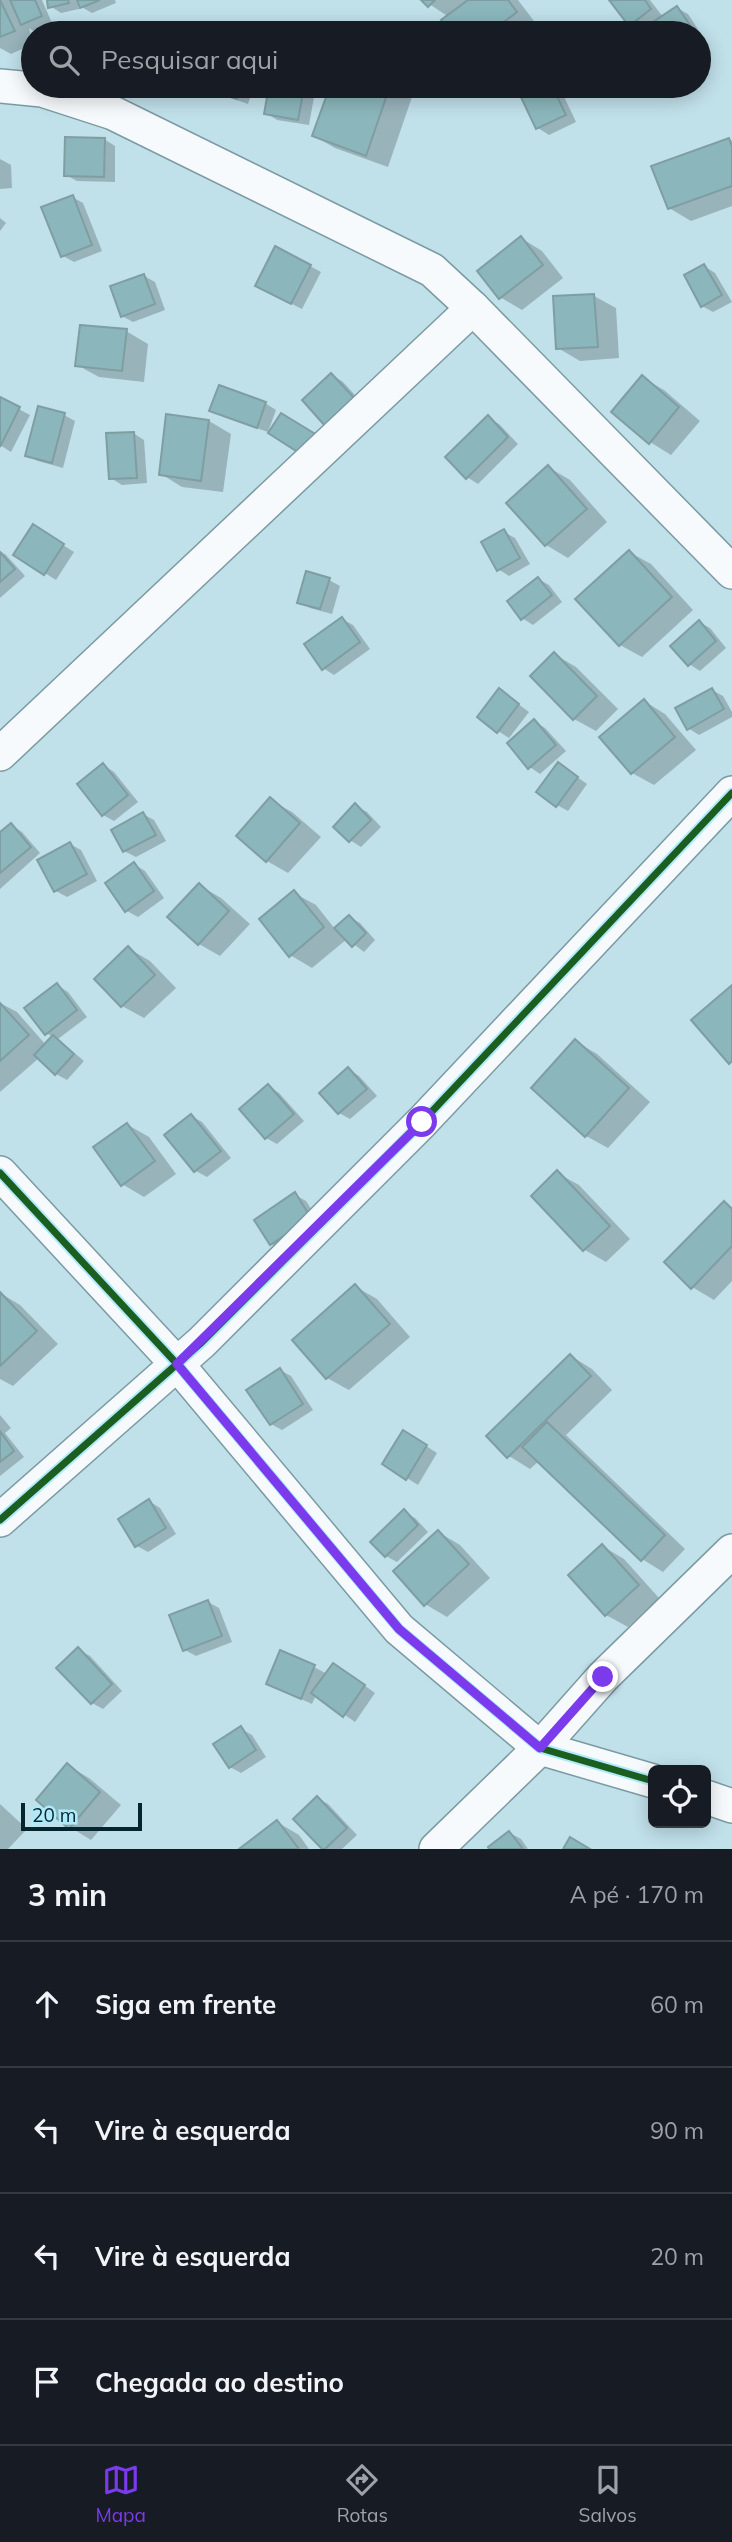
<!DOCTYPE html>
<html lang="pt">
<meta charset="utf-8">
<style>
body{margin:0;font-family:Mulish,sans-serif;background:#242831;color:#f1f3f6}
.controls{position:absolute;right:21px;bottom:21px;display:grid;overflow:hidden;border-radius:10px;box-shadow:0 4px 18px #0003}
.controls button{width:63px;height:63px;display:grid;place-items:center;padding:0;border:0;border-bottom:2px solid #363941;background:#171b24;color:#f1f3f6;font:35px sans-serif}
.scale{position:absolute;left:21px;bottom:18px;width:121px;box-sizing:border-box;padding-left:7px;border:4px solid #04252d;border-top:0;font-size:19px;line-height:24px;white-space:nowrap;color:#04252d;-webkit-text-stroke:5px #afeafb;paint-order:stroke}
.stop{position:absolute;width:21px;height:21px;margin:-16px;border:5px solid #7c3aed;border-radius:50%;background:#fff}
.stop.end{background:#7c3aed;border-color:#fff;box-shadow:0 2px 7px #0008}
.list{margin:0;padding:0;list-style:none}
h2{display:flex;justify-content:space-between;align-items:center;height:91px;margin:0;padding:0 28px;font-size:30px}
h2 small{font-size:23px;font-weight:400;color:#9ea1a6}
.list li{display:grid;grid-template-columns:46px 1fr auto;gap:21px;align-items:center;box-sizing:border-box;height:126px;padding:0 28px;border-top:2px solid #363941}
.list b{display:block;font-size:26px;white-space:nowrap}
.list em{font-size:23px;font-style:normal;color:#9ea1a6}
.icon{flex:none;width:38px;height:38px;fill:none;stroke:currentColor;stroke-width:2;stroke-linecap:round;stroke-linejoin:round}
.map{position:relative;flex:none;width:732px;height:1849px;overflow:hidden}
.search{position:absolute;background:#171b24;box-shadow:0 4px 18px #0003;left:21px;right:21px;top:21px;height:77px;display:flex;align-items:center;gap:18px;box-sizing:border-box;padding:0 24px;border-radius:38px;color:#9ea1a6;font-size:26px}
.sheet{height:595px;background:#171b24}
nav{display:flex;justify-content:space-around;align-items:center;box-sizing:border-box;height:98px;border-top:2px solid #363941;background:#171b24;font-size:19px;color:#9ea1a6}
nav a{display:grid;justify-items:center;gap:4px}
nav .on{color:#7c3aed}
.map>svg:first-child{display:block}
</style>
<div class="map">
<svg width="732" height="1849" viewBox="0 0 732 1849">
<rect width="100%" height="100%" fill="#c0e0ea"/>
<g fill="#0003">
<path d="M0,0H42L52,23L33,31L29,28L33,44L11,54L0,48Z"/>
<path d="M48,0H115L116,3L92,13L78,5L79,9L61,13L50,6Z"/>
<path d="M423,0H518L537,25L527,33H453L444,21L449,17Z"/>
<path d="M611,0H650L663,17L677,8L688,14L703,37L699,40V33H650L646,27L641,31L630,24Z"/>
<path d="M71,86H113L108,100Z"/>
<path d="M196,86H254L248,104Z"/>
<path d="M271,86L303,90L314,97L309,125L277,120L266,113Z"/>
<path d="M331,86H392L412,97L388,167L335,148L314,136Z"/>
<path d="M533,86H559L576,122L549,135L538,128L521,92Z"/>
<path d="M104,139L115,146V182L77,181L66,175Z"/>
<path d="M729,139L732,141V206L691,221L669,208Z"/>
<path d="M0,159L11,165L12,188L0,189Z"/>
<path d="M72,197L83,203L102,251L74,262L63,256Z"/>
<path d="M0,218L6,223L0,231Z"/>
<path d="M521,238L542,251L563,278L522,310L500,297Z"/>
<path d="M310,266L321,272L302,309L268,292Z"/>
<path d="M704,266L715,273L732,302L713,312L702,306Z"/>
<path d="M144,276L155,282L165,310L133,322L122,316Z"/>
<path d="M594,296L616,308L619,358L580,361L558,348Z"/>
<path d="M126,331L148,344L144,382L99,377L77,365Z"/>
<path d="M332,375L343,382L366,407L327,426Z"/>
<path d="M643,378L664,390L700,421L671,455L650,442Z"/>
<path d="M0,399L30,415L11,452L0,445Z"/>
<path d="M265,403L276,410L268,432L222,416L211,410Z"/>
<path d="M64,415L75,421L63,468L38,461L27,455Z"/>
<path d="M488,418L499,424L518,444L478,484L467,477Z"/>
<path d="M209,421L231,434L223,492L182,487L161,474Z"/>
<path d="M133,433L144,440L147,483L122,485L111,478Z"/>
<path d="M548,467L570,480L607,522L568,558L546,545L509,503Z"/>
<path d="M504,532L515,538L530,564L509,576L498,569Z"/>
<path d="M44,533L74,552L56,580L16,555Z"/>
<path d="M0,551L6,555L25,576L0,598Z"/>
<path d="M629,552L651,564L693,610L642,657L620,645Z"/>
<path d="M538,579L549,585L562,602L533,625L522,618Z"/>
<path d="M329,580L340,586L332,614L310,608L299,602Z"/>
<path d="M342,619L353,625L370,649L334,675L323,668Z"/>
<path d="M699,622L710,628L726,648L700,671L689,664Z"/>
<path d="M554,654L576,667L618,709L596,731L574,719Z"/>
<path d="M499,690L529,712L509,738L498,731Z"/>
<path d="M712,690L723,696L732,712V717L699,735L688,728Z"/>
<path d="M644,701L665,714L696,750L654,785L632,773Z"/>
<path d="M534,721L545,728L566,751L540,774L530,767Z"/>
<path d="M103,765L114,772L138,802L114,821L103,815Z"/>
<path d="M569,771L587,784L568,811L557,805Z"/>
<path d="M270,800L292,812L321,837L288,873L267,861Z"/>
<path d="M356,806L367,812L381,827L361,847L350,840Z"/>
<path d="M143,814L154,820L166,841L136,857L124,851Z"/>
<path d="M11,825L22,832L40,853L0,889V835Z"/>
<path d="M70,844L81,850L97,881L67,897L56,891Z"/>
<path d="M134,864L145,871L164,898L138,917L127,911Z"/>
<path d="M199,885L221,898L250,924L220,956L199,944Z"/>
<path d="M294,893L316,905L335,929L349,917L360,923L375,940L364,952L347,939L312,968L290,955Z"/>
<path d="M128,948L150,961L176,988L144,1018L122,1006Z"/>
<path d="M57,985L68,992L87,1017L58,1039L84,1061L67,1080L56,1074L39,1058L0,1092V1003L17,1012L46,1045L53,1037L46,1033Z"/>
<path d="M575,1041L597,1054L650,1102L608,1148L586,1136L533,1088Z"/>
<path d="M348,1069L359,1076L377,1096L350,1119L339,1113Z"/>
<path d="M268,1086L279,1093L304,1121L277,1144L266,1138Z"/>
<path d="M191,1116L202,1122L231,1158L207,1177L196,1171L167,1136Z"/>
<path d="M128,1125L149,1137L176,1174L144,1197L122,1184Z"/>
<path d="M557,1173L579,1185L630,1239L606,1262L585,1250L533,1196Z"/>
<path d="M295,1195L306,1201L321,1224L282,1250L271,1244Z"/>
<path d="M724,1203L732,1207V1281L714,1300L692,1287Z"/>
<path d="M356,1287L377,1299L410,1337L349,1390L327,1378Z"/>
<path d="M0,1293L20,1305L58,1344L13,1386L0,1379Z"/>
<path d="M571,1356L592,1369L612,1390L566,1435L685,1549L663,1572L642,1559L539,1461L530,1469L509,1456Z"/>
<path d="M280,1370L291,1376L313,1410L282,1430L271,1424Z"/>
<path d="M0,1415L11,1428L5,1433L24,1457L0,1476Z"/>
<path d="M415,1439L437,1453L418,1485L385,1464Z"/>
<path d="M149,1501L160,1508L176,1534L148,1552L137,1546Z"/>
<path d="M404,1512L415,1518L428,1532L397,1562L386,1556Z"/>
<path d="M438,1532L460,1545L490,1578L447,1617L425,1604Z"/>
<path d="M602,1546L624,1559L659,1598L628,1627L606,1615Z"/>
<path d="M208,1602L219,1608L232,1642L196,1656L185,1650Z"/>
<path d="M79,1650L90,1656L122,1691L103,1709L92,1703Z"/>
<path d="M314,1667L327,1674L344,1671L375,1693L355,1722L316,1695L312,1704L279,1689Z"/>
<path d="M241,1729L252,1735L266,1757L241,1773L230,1767Z"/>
<path d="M67,1765L89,1778L121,1805L91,1840L70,1827Z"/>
<path d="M317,1798L328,1804L357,1835L342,1849H324Z"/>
<path d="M0,1804L27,1829L8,1849H0Z"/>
<path d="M277,1822L299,1835L309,1849H242Z"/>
<path d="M510,1833L521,1839L528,1849H492Z"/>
</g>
<g fill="#8bb7bc" stroke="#7f9ea2" stroke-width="2">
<path d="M0,0L15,31L0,37Z"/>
<path d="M10,0H35L42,16L21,25Z"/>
<path d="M47,0H68L69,3L48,8Z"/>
<path d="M77,0H100L80,8Z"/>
<path d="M421,0H435L428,7Z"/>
<path d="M468,0H508L517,12L489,33H451L441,20Z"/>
<path d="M609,0H645L651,9L629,26Z"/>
<path d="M677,6L694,31L690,33H648L644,28Z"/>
<path d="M195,86H241L237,99Z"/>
<path d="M269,86L304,88L298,120L264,114Z"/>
<path d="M330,86H390L366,156L312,136Z"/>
<path d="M529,86H552L566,115L536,129L518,91Z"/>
<path d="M65,137L105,138L104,177L64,176Z"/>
<path d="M729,138L732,147V186L668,209L651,166Z"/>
<path d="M73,195L92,245L61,257L41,207Z"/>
<path d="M521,236L543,265L499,299L477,271Z"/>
<path d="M275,246L311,265L291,304L255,286Z"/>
<path d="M704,264L722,295L701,307L684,275Z"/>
<path d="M144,274L155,304L121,317L110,286Z"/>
<path d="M594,294L598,347L556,349L553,296Z"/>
<path d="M80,325L127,329L122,371L75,366Z"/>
<path d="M331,373L356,400L326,427L302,400Z"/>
<path d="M642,375L679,407L649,444L611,412Z"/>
<path d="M219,385L266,402L257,428L209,411Z"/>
<path d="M0,397L20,407L0,447Z"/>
<path d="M38,406L65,413L52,463L25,456Z"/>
<path d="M281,413L317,435L304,456L268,433Z"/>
<path d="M166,414L209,420L201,481L159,475Z"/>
<path d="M488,415L508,437L466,479L445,457Z"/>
<path d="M134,432L137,478L109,479L106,433Z"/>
<path d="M548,465L587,509L545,546L506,503Z"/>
<path d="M33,524L64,544L44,575L13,555Z"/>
<path d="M504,529L520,558L497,571L481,542Z"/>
<path d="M629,550L672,597L619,646L575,599Z"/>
<path d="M0,552L15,569L0,582Z"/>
<path d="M306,571L330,578L320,609L297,603Z"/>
<path d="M538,577L552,595L521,620L507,601Z"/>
<path d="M342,617L360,642L322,670L304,644Z"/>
<path d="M699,620L716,641L688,666L670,646Z"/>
<path d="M554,652L597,696L573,720L530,676Z"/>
<path d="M499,688L519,704L497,733L477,717Z"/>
<path d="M712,688L724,709L687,730L675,708Z"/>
<path d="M644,699L675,737L631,774L599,737Z"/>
<path d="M534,719L556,745L528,769L507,743Z"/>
<path d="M558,762L578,777L556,807L536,792Z"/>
<path d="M103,763L128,795L102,816L77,784Z"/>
<path d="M270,797L300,823L266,862L236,836Z"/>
<path d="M355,803L371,820L349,842L333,827Z"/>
<path d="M143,812L156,835L123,852L111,830Z"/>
<path d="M11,823L31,847L0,873V832Z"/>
<path d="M70,842L87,874L54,892L37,860Z"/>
<path d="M134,862L154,891L125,912L105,883Z"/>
<path d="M199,883L229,911L198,945L167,917Z"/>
<path d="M294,890L324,927L289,957L259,919Z"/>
<path d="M349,915L366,933L352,947L334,928Z"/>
<path d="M128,946L155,975L121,1007L94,979Z"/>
<path d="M57,983L77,1010L45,1035L24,1008Z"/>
<path d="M732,985V1061L729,1064L691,1020Z"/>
<path d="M0,1003L29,1035L0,1061Z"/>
<path d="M53,1035L74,1054L55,1075L34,1055Z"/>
<path d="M575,1039L629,1088L585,1137L531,1088Z"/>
<path d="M348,1067L367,1089L338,1114L319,1093Z"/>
<path d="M268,1084L294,1114L265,1139L239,1109Z"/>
<path d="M191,1114L221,1151L194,1172L164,1135Z"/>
<path d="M127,1123L155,1161L121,1186L93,1147Z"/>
<path d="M557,1170L610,1226L583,1251L531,1196Z"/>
<path d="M295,1192L311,1218L270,1245L254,1220Z"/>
<path d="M724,1201L732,1209V1246L691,1289L664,1262Z"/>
<path d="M355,1284L390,1324L326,1379L292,1340Z"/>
<path d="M0,1292L37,1331L0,1366Z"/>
<path d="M570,1354L591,1376L507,1458L486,1436Z"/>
<path d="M280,1368L303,1404L270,1425L246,1390Z"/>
<path d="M547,1422L665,1535L641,1561L522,1447Z"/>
<path d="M403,1430L427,1445L406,1480L382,1464Z"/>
<path d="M0,1431L14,1451L0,1462Z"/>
<path d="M149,1499L166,1528L135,1547L118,1519Z"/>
<path d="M404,1509L418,1525L385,1557L370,1542Z"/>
<path d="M438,1530L469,1564L424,1606L393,1571Z"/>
<path d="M602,1544L639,1585L605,1616L568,1575Z"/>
<path d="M208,1600L222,1636L183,1651L169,1615Z"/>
<path d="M78,1647L112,1684L91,1704L56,1668Z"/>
<path d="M280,1650L315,1665L301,1699L266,1684Z"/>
<path d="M333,1663L365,1685L343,1717L311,1693Z"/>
<path d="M241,1726L256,1750L229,1768L213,1744Z"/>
<path d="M67,1763L100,1792L69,1829L36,1800Z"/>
<path d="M317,1796L347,1828L325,1849H322L293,1819Z"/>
<path d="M277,1820L299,1849H239Z"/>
<path d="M509,1831L523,1849H489L488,1847Z"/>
<path d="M570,1837L590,1849H563Z"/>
</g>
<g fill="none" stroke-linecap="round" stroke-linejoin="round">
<g stroke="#7c9aa2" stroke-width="36">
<g id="minor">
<path d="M0,86L42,90L113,113L432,270L473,308L732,572"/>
<path d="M0,754L473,308"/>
<path d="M0,1173L177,1364L399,1629L540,1748L653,1781"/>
<path d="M0,1520L202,1342L422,1122L732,793"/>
<path d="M706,1797L732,1806"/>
<path d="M436,1849L540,1748L603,1677L732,1551"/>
</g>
</g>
<use href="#minor" stroke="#f6fafc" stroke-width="33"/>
<g stroke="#afeafb" stroke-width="11">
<g id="cycleway">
<path d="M0,1173L177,1364L399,1629L540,1748L653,1781"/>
<path d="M0,1520L202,1342L422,1122L732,793"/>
</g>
</g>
<use href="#cycleway" stroke="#1b5e20" stroke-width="7"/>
</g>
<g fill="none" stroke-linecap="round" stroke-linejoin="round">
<path stroke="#7c3aed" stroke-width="9" d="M422,1122L177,1364L399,1629L540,1748L603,1677"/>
</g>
</svg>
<div class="controls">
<button><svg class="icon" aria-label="locate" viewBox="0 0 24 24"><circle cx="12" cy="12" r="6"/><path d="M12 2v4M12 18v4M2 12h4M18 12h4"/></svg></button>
</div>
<div class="scale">20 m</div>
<div class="stop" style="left:422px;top:1122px"></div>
<div class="stop end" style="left:603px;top:1677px"></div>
<div class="search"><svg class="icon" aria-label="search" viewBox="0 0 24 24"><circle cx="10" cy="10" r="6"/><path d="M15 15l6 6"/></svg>Pesquisar aqui</div>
</div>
<section class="sheet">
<h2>3 min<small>A pé · 170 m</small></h2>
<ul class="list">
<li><svg class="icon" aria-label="ahead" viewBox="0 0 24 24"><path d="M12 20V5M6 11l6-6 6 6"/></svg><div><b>Siga em frente</b></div><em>60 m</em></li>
<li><svg class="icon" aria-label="left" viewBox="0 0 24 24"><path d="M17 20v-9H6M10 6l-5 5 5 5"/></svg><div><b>Vire à esquerda</b></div><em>90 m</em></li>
<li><svg class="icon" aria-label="left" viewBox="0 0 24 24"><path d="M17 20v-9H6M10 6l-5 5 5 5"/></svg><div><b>Vire à esquerda</b></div><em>20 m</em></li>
<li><svg class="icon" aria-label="arrive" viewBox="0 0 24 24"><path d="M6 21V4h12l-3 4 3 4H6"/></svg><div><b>Chegada ao destino</b></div></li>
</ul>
</section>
<nav>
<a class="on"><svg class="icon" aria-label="map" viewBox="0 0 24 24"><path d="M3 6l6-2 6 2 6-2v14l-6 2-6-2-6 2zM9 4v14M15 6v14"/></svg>Mapa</a>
<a><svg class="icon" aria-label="directions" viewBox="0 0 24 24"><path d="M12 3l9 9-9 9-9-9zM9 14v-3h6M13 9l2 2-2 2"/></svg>Rotas</a>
<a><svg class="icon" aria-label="saved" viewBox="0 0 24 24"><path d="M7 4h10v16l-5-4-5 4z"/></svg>Salvos</a>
</nav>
